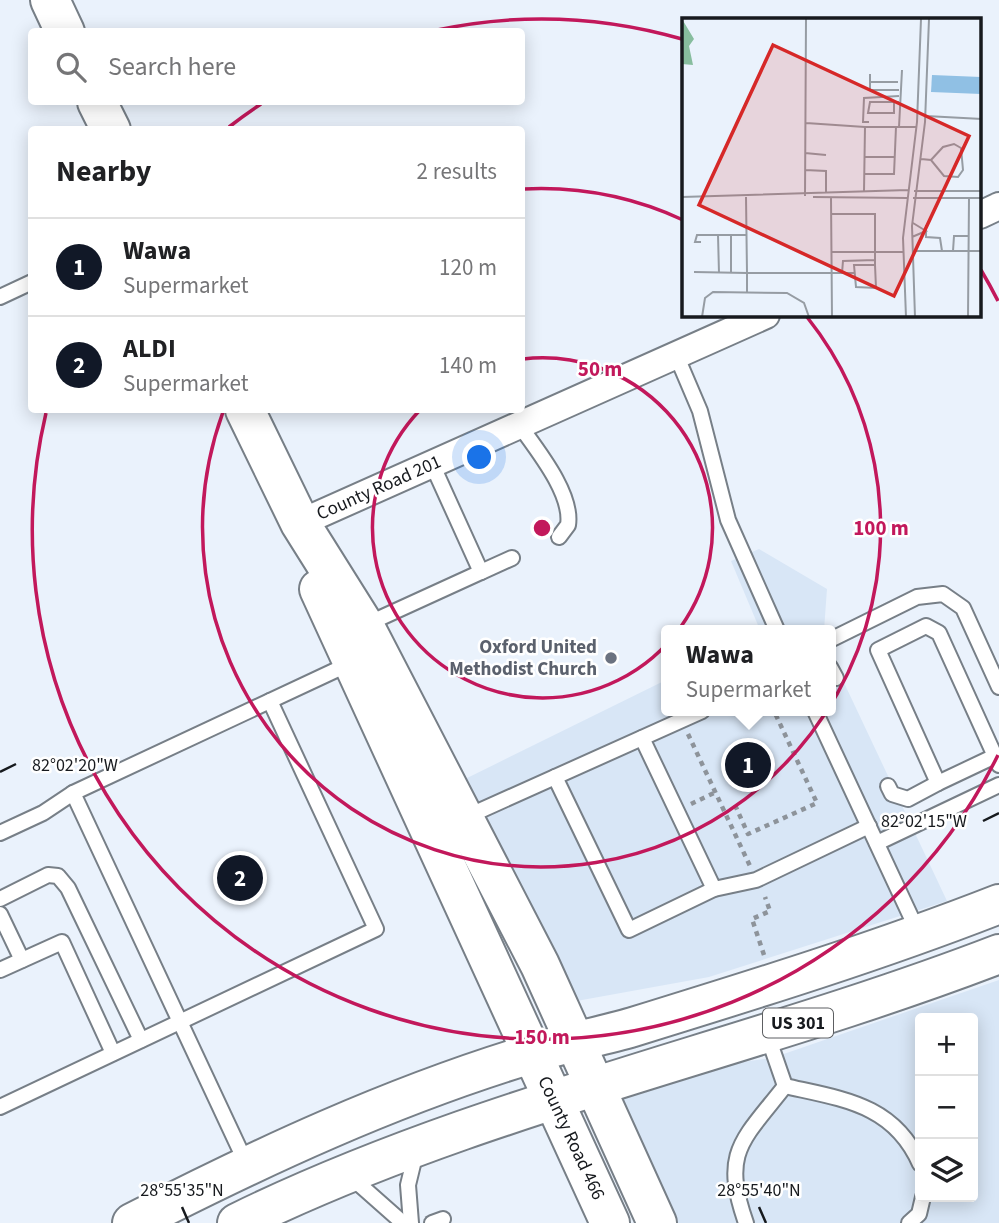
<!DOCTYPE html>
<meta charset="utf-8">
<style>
body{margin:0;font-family:"Source Sans 3",sans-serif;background:#f2f2f2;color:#202124}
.controls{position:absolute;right:21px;bottom:21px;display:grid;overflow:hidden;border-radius:7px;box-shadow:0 4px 18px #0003}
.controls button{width:63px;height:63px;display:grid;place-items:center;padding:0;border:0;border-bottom:2px solid #e0e0e0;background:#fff;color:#202124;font:35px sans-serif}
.you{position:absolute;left:480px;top:458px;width:24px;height:24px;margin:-18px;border:5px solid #fff;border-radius:50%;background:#1a73e8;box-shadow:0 0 0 10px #1a73e833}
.badge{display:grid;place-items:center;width:46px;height:46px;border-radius:50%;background:#111827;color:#fff;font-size:23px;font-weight:700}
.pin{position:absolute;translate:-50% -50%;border:4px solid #fff;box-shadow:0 2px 7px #0006}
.popup{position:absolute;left:661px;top:625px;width:175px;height:91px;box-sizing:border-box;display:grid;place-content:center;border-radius:7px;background:#fff;filter:drop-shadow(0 2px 5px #0005);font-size:23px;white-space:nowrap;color:#757577}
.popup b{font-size:26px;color:#202124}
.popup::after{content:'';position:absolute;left:50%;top:100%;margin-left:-14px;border:14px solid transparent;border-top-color:#fff}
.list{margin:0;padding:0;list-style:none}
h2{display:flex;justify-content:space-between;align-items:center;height:91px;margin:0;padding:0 28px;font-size:30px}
h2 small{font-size:23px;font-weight:400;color:#757577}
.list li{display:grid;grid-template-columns:46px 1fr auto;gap:21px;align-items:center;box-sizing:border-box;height:98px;padding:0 28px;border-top:2px solid #e0e0e0}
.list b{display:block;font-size:26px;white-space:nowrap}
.list p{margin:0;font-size:23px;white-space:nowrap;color:#757577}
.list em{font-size:23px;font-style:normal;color:#757577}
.icon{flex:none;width:38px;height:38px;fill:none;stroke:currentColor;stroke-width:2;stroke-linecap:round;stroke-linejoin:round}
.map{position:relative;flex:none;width:999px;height:1223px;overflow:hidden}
.search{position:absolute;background:#fff;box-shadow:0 4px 18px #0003;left:28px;top:28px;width:497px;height:77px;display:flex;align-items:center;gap:18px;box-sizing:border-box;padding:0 24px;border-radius:7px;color:#757577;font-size:26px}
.panel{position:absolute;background:#fff;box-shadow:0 4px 18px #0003;left:28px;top:126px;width:497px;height:287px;border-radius:7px}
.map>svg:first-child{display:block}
</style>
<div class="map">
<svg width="999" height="1223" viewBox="0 0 999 1223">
<rect width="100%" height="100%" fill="#eaf2fc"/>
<g fill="#d8e6f6" fill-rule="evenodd">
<path d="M759,549L827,589L824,630H760L731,561Z"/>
<path d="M830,653L947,901L709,977L571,1002L461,781L666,680V711H830Z"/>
<path d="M999,980V1223H677L617,1091L691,1069L772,1058ZM920,1018H973V1197H920Z"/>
</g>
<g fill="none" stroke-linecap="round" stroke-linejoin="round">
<g stroke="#777f87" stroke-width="18">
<g id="lane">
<path d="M0,297L32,282"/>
<path d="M677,357L700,411L728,520L777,630"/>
<path d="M520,426C537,450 573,494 568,525L559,537"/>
<path d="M481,572L512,558"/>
<path d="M365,625L481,572L432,464"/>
<path d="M830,640L917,597L943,594L963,608L999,687"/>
<path d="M830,667L836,678"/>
<path d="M815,711L918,932"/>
<path d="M642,738L714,889"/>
<path d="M995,756L938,783L878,650L926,626L939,633L999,765"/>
<path d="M555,777L629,930L714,889L756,880L869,826"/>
<path d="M888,786L892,794L908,799L938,783"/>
<path d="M73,793L247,1165"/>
<path d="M466,817L702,711"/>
<path d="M0,833L43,813L73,793L351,663"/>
<path d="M877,843L999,785"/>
<path d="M0,899L48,875L58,876L68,888L141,1040"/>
<path d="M0,914L22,960"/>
<path d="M0,970L62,942L113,1053"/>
<path d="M767,1034L785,1086"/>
<path d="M785,1086C842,1099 894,1104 920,1164"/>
<path d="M0,1107L376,929L270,701"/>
<path d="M351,1177L403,1223"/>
<path d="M411,1223L408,1185L416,1152"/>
<path d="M432,1223L443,1219"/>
<path d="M746,1223C721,1152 742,1141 785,1086"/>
<path d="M909,1223L919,1214L923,1197"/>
</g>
</g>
<g stroke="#777f87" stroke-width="30">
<g id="street">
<path d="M980,215L999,206"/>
<path d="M300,523L766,315"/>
</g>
</g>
<g stroke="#777f87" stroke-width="42">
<g id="secondary">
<path d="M50,0L65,32"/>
<path d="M97,102L111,130"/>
<path d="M245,410L300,523L364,625L540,965L657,1223"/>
<path d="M319,589L610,1223"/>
</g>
</g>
<g stroke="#777f87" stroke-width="42">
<g id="primary">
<path d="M132,1223C261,1157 392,1096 531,1054C564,1043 599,1037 633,1027C756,989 879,951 999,904"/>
<path d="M237,1223C480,1104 747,1051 999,954"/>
</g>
</g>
<g stroke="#8d939a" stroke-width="4.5" stroke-dasharray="5 5" stroke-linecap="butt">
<path d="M688,734L750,866"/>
<path d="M691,804L716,792"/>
<path d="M735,805L748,834L817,803L774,711"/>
<path d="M764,955L752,919L770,911L765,897"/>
</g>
<use href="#lane" stroke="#fff" stroke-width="14"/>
<use href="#street" stroke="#fff" stroke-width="26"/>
<use href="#secondary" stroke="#fff" stroke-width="38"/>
<use href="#primary" stroke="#fff" stroke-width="38"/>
</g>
<path fill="none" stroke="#171a1e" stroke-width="2.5" d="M0,772L16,764M983,821L999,813M182,1207L189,1223M759,1207L766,1223"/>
<g fill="none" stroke="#c2185b" stroke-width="3.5">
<path d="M523 359A170 170 0 1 1 420 410"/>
<path d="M524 189A339 339 0 0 1 683 220M807 317A339 339 0 1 1 223 412"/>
<path d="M998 755A509 509 0 0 1 46 413M229 127A509 509 0 0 1 261 104M432 31A509 509 0 0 1 682 39M981 270A509 509 0 0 1 998 301"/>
</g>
<circle fill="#6b7280" stroke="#fff" stroke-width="2.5" cx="611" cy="658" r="7"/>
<g text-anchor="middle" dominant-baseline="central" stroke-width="5" stroke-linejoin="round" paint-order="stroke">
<rect fill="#fff" stroke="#5d5f62" stroke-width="2" x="763" y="1008.5" width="70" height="29" rx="5"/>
<g font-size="18" font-weight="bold" fill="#171a1e">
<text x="798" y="1023">US 301</text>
</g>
<g font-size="19" fill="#171a1e" stroke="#fff">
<text transform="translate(379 488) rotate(-24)">County Road 201</text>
<text transform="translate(571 1138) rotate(65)">County Road 466</text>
</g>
<g font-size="19" font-weight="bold" fill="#5b616d" stroke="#fff" text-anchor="end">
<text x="597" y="647">Oxford United<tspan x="597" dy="22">Methodist Church</tspan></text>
</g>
</g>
<g transform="translate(682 18)">
<rect width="299" height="299" fill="#eaf2fc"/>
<path d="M0,1L12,21L7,28L11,47L0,46Z" fill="#87bd9e"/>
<path d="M250,57L299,59V76L249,74Z" fill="#90c0e4"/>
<path fill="none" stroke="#969ca3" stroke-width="2" d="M188,56V72H217M188,64H216M212,84V95H186L188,84H217M244,98L300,101M187,104H181L182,80L217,78M124,105L183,109M217,109L220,52M123,135L144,137M182,139H212M239,141L249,142L262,158L276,159L281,152L279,130L272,126L261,129L249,142M123,152L144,153V175M182,156H212L214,109M182,173L183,109H234M232,173H300M123,178L124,1M0,179L226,172M64,179L65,255H172M131,179L225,180M149,180L150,299M231,180H300M149,196H193V247H172L174,269L194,270L193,247M244,207V219L258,220L260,233M36,217L37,255M230,219L244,213L231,205M19,224H13L15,217H49M230,233H300M271,233L272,218H287M149,234H221M12,254L65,255V274M49,255V217H64M160,255L161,243L193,242M20,299L23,280L31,274L105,275L122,285L127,299M224,299L221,220L235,104L239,1M233,299L230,208L243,104L247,1M286,299L287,180"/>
<path fill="#d62828" fill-opacity="0.15" stroke="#d62828" stroke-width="3.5" d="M91,27L287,118L212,278L17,187Z"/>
<rect width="299" height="299" fill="none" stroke="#171a1e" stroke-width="3.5"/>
</g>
<g font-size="18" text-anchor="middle" fill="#171a1e" stroke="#fff" stroke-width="5" stroke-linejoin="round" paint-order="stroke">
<text x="75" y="771">82°02'20"W</text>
<text x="924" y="827">82°02'15"W</text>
<text x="182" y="1196">28°55'35"N</text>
<text x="759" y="1196">28°55'40"N</text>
</g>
<circle cx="542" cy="528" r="10" fill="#c2185b" stroke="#fff" stroke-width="3.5"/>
<g font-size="21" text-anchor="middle" font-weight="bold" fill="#c2185b" stroke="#fff" stroke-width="5" stroke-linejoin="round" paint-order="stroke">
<text x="600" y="376">50 m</text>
<text x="881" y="535">100 m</text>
<text x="542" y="1044">150 m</text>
</g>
</svg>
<div class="controls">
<button>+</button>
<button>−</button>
<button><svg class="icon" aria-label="layers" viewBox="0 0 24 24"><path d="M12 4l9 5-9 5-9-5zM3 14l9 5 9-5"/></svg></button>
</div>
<div class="you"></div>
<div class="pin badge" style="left:748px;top:765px">1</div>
<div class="popup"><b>Wawa</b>Supermarket</div>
<div class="pin badge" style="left:240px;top:878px">2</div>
<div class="search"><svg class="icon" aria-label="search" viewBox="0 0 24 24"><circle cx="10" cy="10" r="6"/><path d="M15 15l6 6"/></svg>Search here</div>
<section class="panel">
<h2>Nearby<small>2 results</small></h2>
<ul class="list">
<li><span class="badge">1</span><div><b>Wawa</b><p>Supermarket</p></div><em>120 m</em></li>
<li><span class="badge">2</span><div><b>ALDI</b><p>Supermarket</p></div><em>140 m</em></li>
</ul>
</section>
</div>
